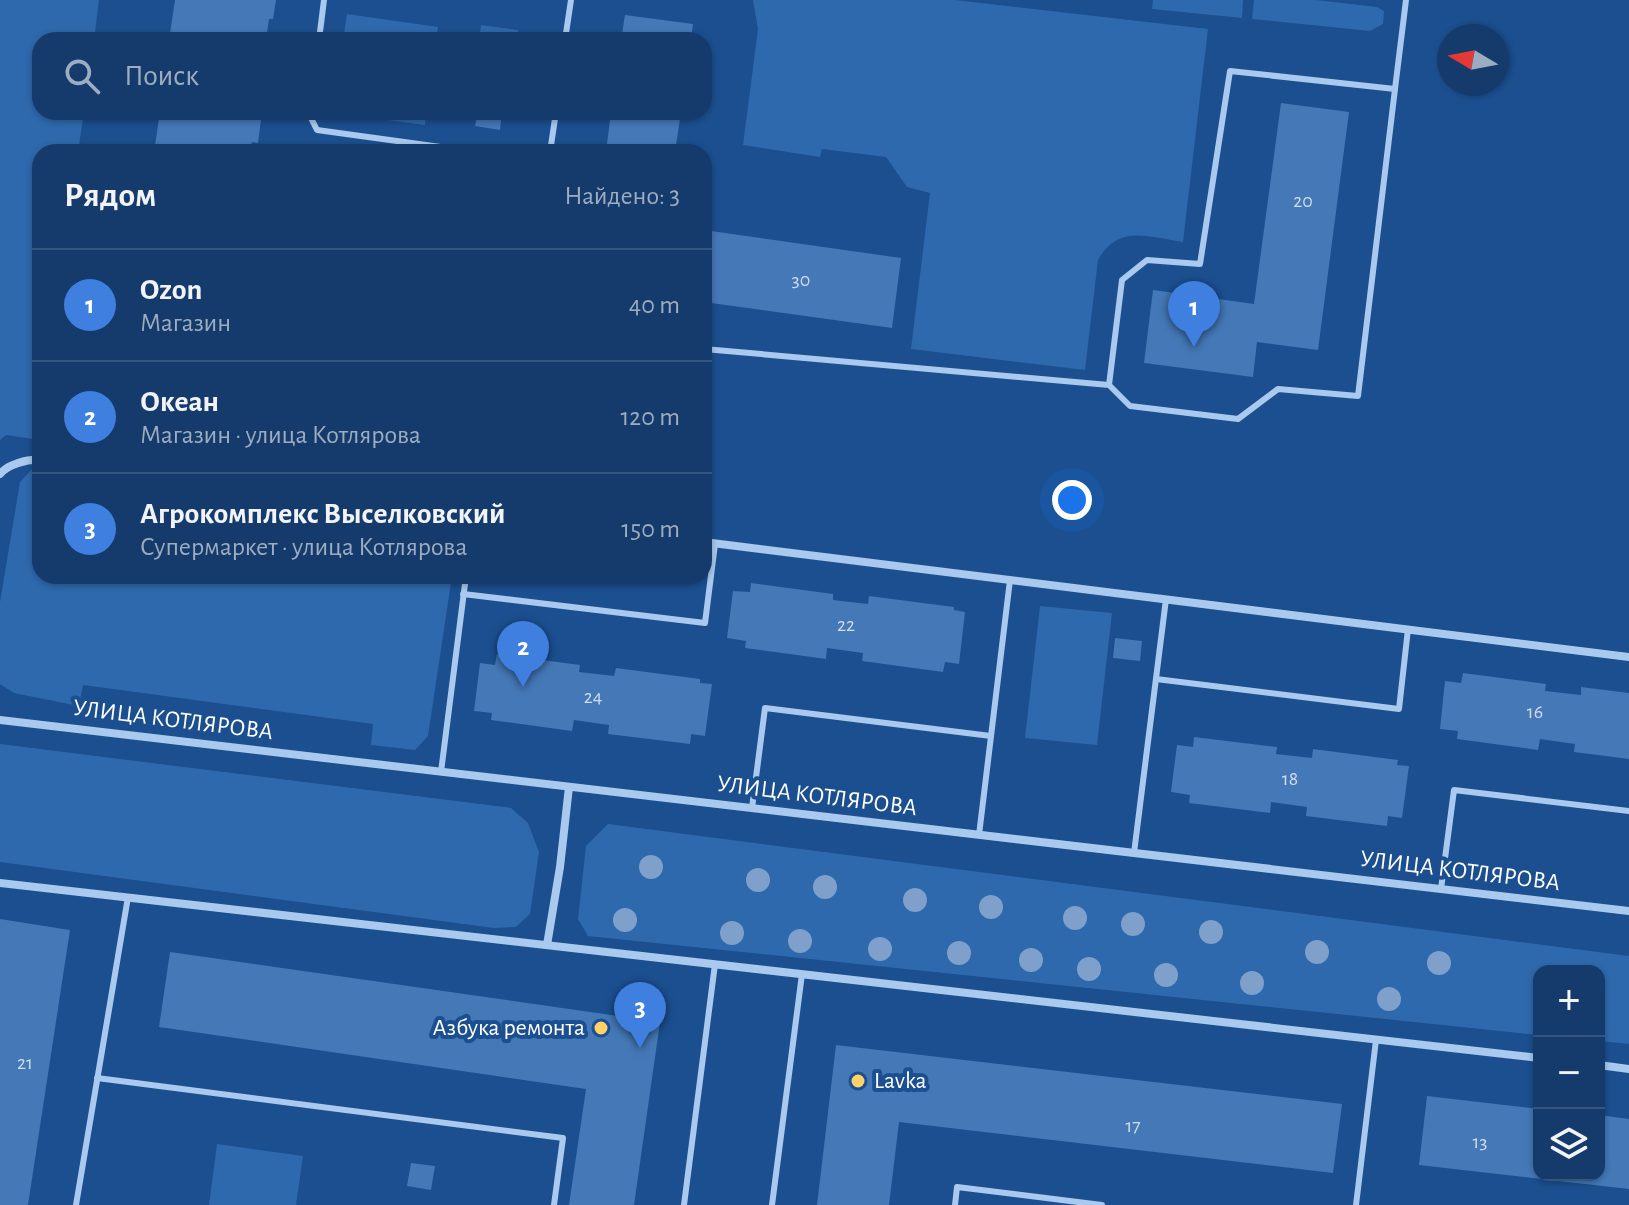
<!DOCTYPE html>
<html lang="ru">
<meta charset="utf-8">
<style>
body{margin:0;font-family:"Alegreya Sans",sans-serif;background:#214673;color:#f1f3f6}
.controls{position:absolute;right:24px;bottom:24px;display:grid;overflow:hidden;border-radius:16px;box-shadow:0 2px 6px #0004}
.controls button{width:72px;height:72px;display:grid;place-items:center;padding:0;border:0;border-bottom:2px solid #33557e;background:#143b6b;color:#f1f3f6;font:40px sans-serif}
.compass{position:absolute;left:1437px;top:24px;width:72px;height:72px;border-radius:50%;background:#143b6b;box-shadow:0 2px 6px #0004;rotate:280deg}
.you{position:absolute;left:1072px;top:500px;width:28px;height:28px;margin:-20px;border:6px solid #fff;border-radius:50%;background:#1a73e8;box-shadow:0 0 0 12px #1a73e833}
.badge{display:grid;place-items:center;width:52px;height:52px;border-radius:50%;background:#ffd166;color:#fff;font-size:26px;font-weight:700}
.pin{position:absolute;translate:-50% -66px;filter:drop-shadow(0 2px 4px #0008)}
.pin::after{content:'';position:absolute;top:42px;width:28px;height:24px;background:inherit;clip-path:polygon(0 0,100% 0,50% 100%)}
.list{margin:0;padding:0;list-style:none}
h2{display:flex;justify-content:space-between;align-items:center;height:104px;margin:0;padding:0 32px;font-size:34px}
h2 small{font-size:26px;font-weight:400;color:#9dadc1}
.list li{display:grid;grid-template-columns:52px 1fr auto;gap:24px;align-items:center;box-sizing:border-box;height:112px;padding:0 32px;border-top:2px solid #33557e}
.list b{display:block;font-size:30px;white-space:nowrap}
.list p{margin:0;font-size:26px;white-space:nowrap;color:#9dadc1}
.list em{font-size:26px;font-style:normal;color:#9dadc1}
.icon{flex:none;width:44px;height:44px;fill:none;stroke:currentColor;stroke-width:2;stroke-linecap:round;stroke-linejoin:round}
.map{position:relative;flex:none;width:1629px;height:1205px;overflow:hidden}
.search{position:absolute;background:#143b6b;box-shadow:0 2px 6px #0004;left:32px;top:32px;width:680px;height:88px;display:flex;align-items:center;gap:20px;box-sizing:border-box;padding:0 28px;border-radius:24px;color:#9dadc1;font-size:30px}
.panel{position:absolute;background:#143b6b;box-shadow:0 2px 6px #0004;left:32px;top:144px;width:680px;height:440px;border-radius:24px}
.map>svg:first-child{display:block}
</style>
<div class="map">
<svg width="1629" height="1205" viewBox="0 0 1629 1205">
<rect width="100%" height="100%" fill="#1b4f8f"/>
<g fill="#2e69ad">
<path d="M0,0H99L94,40H40V112H84L78,152H40V440L6,435L0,440Z"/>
<path d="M753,0H955L1208,29L1183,242C1148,237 1118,224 1098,260L1085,370L911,349L930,193L907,187L886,157L822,149L820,157L743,145L758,29Z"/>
<path d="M1153,0H1243L1242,18L1152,9Z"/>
<path d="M1254,0H1316L1377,7L1384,11L1383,24L1370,31L1252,19Z"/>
<path d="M347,14L438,27L436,40H343Z"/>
<path d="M481,25L518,30L517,40H479Z"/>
<path d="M348,112H426L425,125L351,115Z"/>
<path d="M35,466L40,467V576H452L428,736L415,750L371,745L373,724L83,685L79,706L14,693L0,684V602L20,482Z"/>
<path d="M1040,606L1112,613L1097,745L1025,738Z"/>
<path d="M0,744L511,808L528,823L539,852L530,914L516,927L494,928L0,862Z"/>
<path d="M608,824L1629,956V1044L1599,1041V971H1539V1035L588,936L578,919L586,846Z"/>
<path d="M217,1144L303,1156L296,1205H209Z"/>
</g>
<g fill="#4478b7">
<path d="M175,0H276L273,19H269L266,40H169Z"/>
<path d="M625,15L693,24L691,40H621Z"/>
<path d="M1281,103L1349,112L1318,350L1257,342L1253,377L1144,363L1153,290L1254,304Z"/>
<path d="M160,112H262L258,143L252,142L250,152H154Z"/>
<path d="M478,112H502L500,130L475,126Z"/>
<path d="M611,112H681L675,152H606Z"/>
<path d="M704,230L901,258L892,328L704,302Z"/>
<path d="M751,583L833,594V600L868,604L869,596L954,607V610L965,612L959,664L945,662L943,672L862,661L863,653L827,648L826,659L745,648L746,641L727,638L733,591L750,592Z"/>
<path d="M1115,638L1142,641L1140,661L1113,658Z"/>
<path d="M497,654L580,665L579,672L614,676L616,668L700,679V683L712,684L705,736L691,734L690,744L608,734L609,725L574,720L572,731L491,720L492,713L474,711L480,663L495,665Z"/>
<path d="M1463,673L1546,684L1545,691L1581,695V687L1629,693V759L1574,752L1575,744L1540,739L1538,750L1457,739L1458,731L1440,729L1445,681L1461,683Z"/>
<path d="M1194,737L1277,747L1276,754L1312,758L1313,749L1398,760L1397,765L1409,766L1402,818L1388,816L1387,826L1306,816L1307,807L1271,802L1270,813L1189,803L1190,795L1171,792L1177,745L1193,747Z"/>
<path d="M0,919L70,930L28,1205H0Z"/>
<path d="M170,952L660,1022L634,1205H569L586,1089L159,1027Z"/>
<path d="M836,1045L1342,1104L1333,1173L899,1122L889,1205H817Z"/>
<path d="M1427,1096L1539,1109V1175H1599V1115L1629,1119V1189L1419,1165Z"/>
<path d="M411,1163L435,1166L431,1190L407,1186Z"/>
</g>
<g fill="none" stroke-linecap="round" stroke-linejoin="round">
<g stroke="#a9c9ee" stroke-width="6">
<path d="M319,40L324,0"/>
<path d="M565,40L571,0"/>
<path d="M1395,89L1406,0"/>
<path d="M308,112L317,130L477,152"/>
<path d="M550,152L556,112"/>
<path d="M704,349L1109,385L1130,406L1238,419L1278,389L1358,396L1395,89L1230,71L1200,264L1147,260L1122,280L1109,385"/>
<path d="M463,594L705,623L715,544"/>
<path d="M1156,679L1399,709L1408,629"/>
<path d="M441,772L466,576"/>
<path d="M752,808L765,708L991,736"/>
<path d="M979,835L1010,580"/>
<path d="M1134,853L1166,599"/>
<path d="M1441,889L1454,790L1629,811"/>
<path d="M97,1078L563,1138L554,1205"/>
<path d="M76,1205L128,897"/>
<path d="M684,1205L715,964"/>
<path d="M772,1205L802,974"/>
<path d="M955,1205L957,1187L1102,1205"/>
<path d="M1356,1205L1376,1040"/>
</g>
<g stroke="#a9c9ee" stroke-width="8">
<path d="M0,474C8,464 28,459 40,460"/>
<path d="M704,542L1629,657"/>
<path d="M0,720L1629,911"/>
<path d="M0,883L1539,1058"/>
<path d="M547,945L560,867L569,787"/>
<path d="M1599,1065L1629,1069"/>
</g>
</g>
<g fill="#7ea0ca">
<circle cx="651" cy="867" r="12"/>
<circle cx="758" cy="880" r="12"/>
<circle cx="825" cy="887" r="12"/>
<circle cx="915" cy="900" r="12"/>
<circle cx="991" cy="907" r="12"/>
<circle cx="1075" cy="918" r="12"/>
<circle cx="625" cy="920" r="12"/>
<circle cx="1133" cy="924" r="12"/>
<circle cx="1211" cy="932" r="12"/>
<circle cx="732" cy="933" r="12"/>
<circle cx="800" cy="941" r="12"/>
<circle cx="880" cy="949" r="12"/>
<circle cx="1317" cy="952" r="12"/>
<circle cx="959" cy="953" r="12"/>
<circle cx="1031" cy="960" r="12"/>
<circle cx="1439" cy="963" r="12"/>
<circle cx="1089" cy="969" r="12"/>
<circle cx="1166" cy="975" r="12"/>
<circle cx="1252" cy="983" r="12"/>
<circle cx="1389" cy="999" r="12"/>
</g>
<g fill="#ffd166" stroke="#1b4f8f" stroke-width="3">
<circle cx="601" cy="1028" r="8"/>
<circle cx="858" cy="1081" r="8"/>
</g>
<g text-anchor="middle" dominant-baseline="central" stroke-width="8" stroke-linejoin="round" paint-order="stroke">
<g font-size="20" fill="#d0dded">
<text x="1303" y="201">20</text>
<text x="801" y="280">30</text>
<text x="846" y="625">22</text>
<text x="593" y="697">24</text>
<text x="1535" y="712">16</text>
<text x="1290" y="779">18</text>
<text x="25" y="1063">21</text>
<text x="1133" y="1126">17</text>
<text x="1480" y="1142">13</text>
</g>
<g font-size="24" fill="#fff" stroke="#1b4f8f">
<text transform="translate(173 720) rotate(7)">УЛИЦА КОТЛЯРОВА</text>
<text transform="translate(817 796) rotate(7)">УЛИЦА КОТЛЯРОВА</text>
<text transform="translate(1460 871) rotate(7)">УЛИЦА КОТЛЯРОВА</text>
</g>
<g font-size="24" fill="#fff" stroke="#1b4f8f" text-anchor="end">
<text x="585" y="1028">Азбука ремонта</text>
<text x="874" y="1081" text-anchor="start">Lavka</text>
</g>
</g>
</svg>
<div class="controls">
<button>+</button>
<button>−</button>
<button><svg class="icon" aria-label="layers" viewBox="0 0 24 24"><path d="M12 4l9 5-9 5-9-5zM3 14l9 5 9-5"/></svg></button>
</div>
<svg class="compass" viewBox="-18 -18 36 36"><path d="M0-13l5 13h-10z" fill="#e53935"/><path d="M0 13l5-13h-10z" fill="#9dadc1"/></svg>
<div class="you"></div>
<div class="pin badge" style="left:1194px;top:347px;background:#3f7fe0">1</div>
<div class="pin badge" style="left:523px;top:687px;background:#3f7fe0">2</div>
<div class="pin badge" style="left:640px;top:1048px;background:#3f7fe0">3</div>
<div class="search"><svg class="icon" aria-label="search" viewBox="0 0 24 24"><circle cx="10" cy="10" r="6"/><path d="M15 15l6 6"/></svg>Поиск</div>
<section class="panel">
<h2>Рядом<small>Найдено: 3</small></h2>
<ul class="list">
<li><span class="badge" style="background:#3f7fe0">1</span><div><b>Ozon</b><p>Магазин</p></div><em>40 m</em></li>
<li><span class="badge" style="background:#3f7fe0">2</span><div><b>Океан</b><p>Магазин · улица Котлярова</p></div><em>120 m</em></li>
<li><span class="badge" style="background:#3f7fe0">3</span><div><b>Агрокомплекс Выселковский</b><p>Супермаркет · улица Котлярова</p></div><em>150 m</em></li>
</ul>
</section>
</div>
